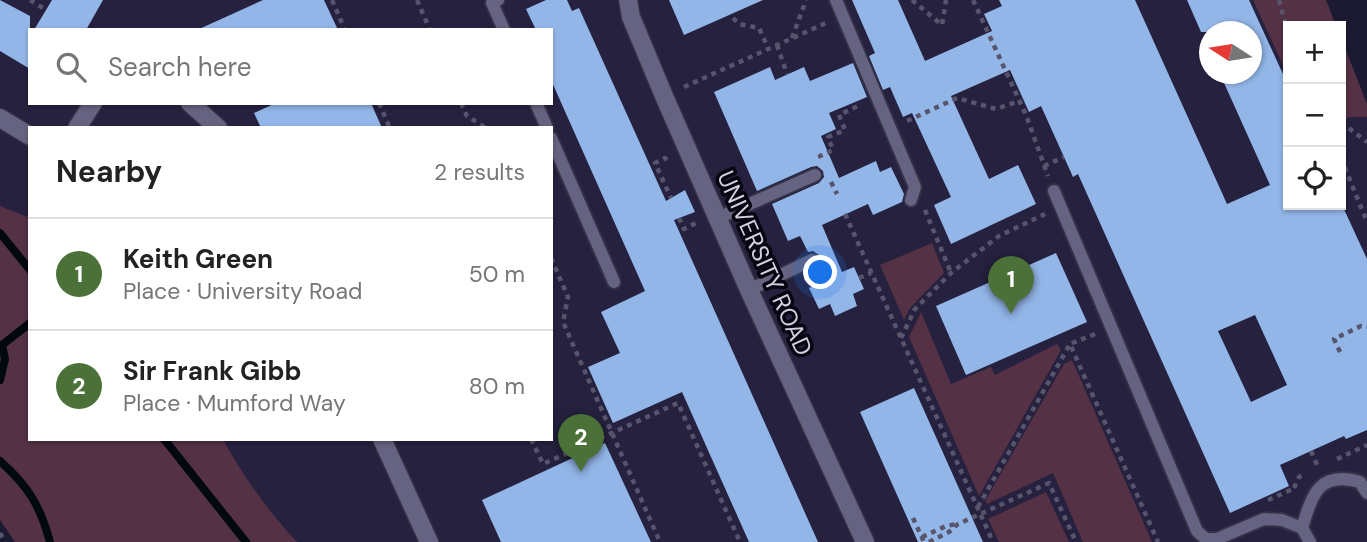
<!DOCTYPE html>
<meta charset="utf-8">
<style>
body{margin:0;font-family:"DM Sans",sans-serif;background:#f2f2f2;color:#222}
.controls{position:absolute;right:21px;top:21px;display:grid;overflow:hidden;border-radius:0px;box-shadow:0 2px 5px #0004}
.controls button{width:63px;height:63px;display:grid;place-items:center;padding:0;border:0;border-bottom:2px solid #e0e0e0;background:#fff;color:#222;font:35px sans-serif}
.compass{position:absolute;left:1199px;top:21px;width:63px;height:63px;border-radius:50%;background:#fff;box-shadow:0 2px 5px #0004;rotate:282deg}
.you{position:absolute;left:821px;top:273px;width:24px;height:24px;margin:-18px;border:5px solid #fff;border-radius:50%;background:#1a73e8;box-shadow:0 0 0 10px #1a73e833}
.badge{display:grid;place-items:center;width:46px;height:46px;border-radius:50%;background:#4b7138;color:#fff;font-size:23px;font-weight:700}
.pin{position:absolute;translate:-50% -58px;filter:drop-shadow(0 2px 4px #0008)}
.pin::after{content:'';position:absolute;top:37px;width:24px;height:21px;background:inherit;clip-path:polygon(0 0,100% 0,50% 100%)}
.list{margin:0;padding:0;list-style:none}
h2{display:flex;justify-content:space-between;align-items:center;height:91px;margin:0;padding:0 28px;font-size:30px}
h2 small{font-size:23px;font-weight:400;color:#767676}
.list li{display:grid;grid-template-columns:46px 1fr auto;gap:21px;align-items:center;box-sizing:border-box;height:112px;padding:0 28px;border-top:2px solid #e0e0e0}
.list b{display:block;font-size:26px;white-space:nowrap}
.list p{margin:0;font-size:23px;white-space:nowrap;color:#767676}
.list em{font-size:23px;font-style:normal;color:#767676}
.icon{flex:none;width:38px;height:38px;fill:none;stroke:currentColor;stroke-width:2;stroke-linecap:round;stroke-linejoin:round}
.map{position:relative;flex:none;width:1367px;height:542px;overflow:hidden}
.search{position:absolute;background:#fff;box-shadow:0 2px 5px #0004;left:28px;top:28px;width:525px;height:77px;display:flex;align-items:center;gap:18px;box-sizing:border-box;padding:0 24px;border-radius:0px;color:#767676;font-size:26px}
.panel{position:absolute;background:#fff;box-shadow:0 2px 5px #0004;left:28px;top:126px;width:525px;height:315px;border-radius:0px}
.map>svg:first-child{display:block}
</style>
<div class="map">
<svg width="1367" height="542" viewBox="0 0 1367 542">
<rect width="100%" height="100%" fill="#1c1932"/>
<path fill="#25213f" fill-rule="evenodd" d="M0,0H1326L1336,26H1288V205H1341V38L1367,104V542H25L0,501ZM30,30H551V103H30ZM1210,32H1252V74H1210ZM30,128H551V439H30Z"/>
<g fill="#543144">
<path d="M1253,0H1326L1336,26H1288V76Z"/>
<path d="M1341,38L1367,104V117H1350L1341,121Z"/>
<path d="M0,206L30,218V439H223C240,472 271,515 297,542H15L0,520Z"/>
<path d="M932,243L944,273L910,308L904,320L880,265Z"/>
<path d="M921,312L951,384L991,367L995,375L1057,344L1061,350L979,496L909,337Z"/>
<path d="M1072,360L1152,542H1083L1053,473L987,504L985,501L1064,364Z"/>
<path d="M1046,492L1069,542H999L988,519Z"/>
</g>
<g fill="none" stroke-linecap="round" stroke-linejoin="round">
<g stroke="#000810" stroke-width="8">
<path d="M0,233L30,270"/>
<path d="M0,380L5,359L2,345L30,323"/>
<path d="M164,439L246,542"/>
<path d="M0,461C28,486 40,505 50,542"/>
</g>
</g>
<g fill="#93b6e9" fill-rule="evenodd">
<path d="M0,0L30,16V69L0,51Z"/>
<path d="M52,0H103L86,30H34Z"/>
<path d="M263,0H324L338,30H197Z"/>
<path d="M546,0H567L572,11L579,8L666,201L685,190L695,212L674,220L818,542H749L682,392L613,423L588,367L620,353L601,312L645,291L551,80V30H536L526,9Z"/>
<path d="M669,0H763L684,35Z"/>
<path d="M852,0H898L925,61L992,31L984,14L1002,6L999,0H1135L1227,204L1270,185L1220,74H1251V32H1201L1187,0H1249L1288,85V205H1342L1367,259V430L1346,439L1344,436L1280,465L1289,486L1230,513L1078,174L1073,177L1041,106L1029,112L1010,70L951,96L989,179L1018,165L1036,204L951,244L934,205L951,197L912,113L903,117L890,87L883,90L869,56L875,53ZM1255,315L1287,385L1251,402L1218,331Z"/>
<path d="M853,63L867,97L829,113L836,129L821,136L839,178L876,161L880,172L891,167L904,194L902,202L873,215L868,204L822,225L842,272L854,267L864,289L853,294L857,306L835,316L830,304L819,309L809,288L820,283L815,268L820,264V256L813,251L808,252L800,236L788,241L772,204L819,183L824,177L823,171L817,166L811,167L757,191L714,92L770,67L775,80L804,67L810,81Z"/>
<path d="M276,103H371L382,128H261L254,113Z"/>
<path d="M1056,253L1087,322L966,375L936,306Z"/>
<path d="M914,388L983,542H918L860,412Z"/>
<path d="M605,443L651,542H501L482,500Z"/>
</g>
<g fill="none" stroke-linecap="round" stroke-linejoin="round">
<g stroke="#333145" stroke-width="16">
<g id="lane">
<path d="M498,0L492,3L504,30"/>
<path d="M836,0L915,187L911,200"/>
<path d="M536,103L547,128"/>
<path d="M551,138L614,282"/>
<path d="M1054,191L1197,531L1206,539H1217L1264,519L1282,520L1302,528L1310,542"/>
<path d="M718,218L815,175"/>
<path d="M749,290L812,260"/>
<path d="M1302,528C1312,496 1318,470 1360,482L1367,493"/>
</g>
</g>
<g stroke="#333145" stroke-width="21">
<g id="street">
<path d="M628,0L631,17L664,96L749,290L865,542"/>
<path d="M190,103L218,128"/>
<path d="M0,118L30,136"/>
<path d="M77,128L93,103"/>
<path d="M382,439L429,542"/>
</g>
</g>
<g stroke="#57556c" stroke-width="4.5" stroke-dasharray="5 5" stroke-linecap="butt">
<path d="M30,0L46,10"/>
<path d="M332,0L345,30"/>
<path d="M417,0L430,30"/>
<path d="M912,0L942,25L946,0"/>
<path d="M973,0L1026,115L1048,176"/>
<path d="M1279,0L1288,34"/>
<path d="M733,18L739,24L759,28L768,48"/>
<path d="M792,38L806,0"/>
<path d="M777,45L787,74"/>
<path d="M684,87L826,23"/>
<path d="M379,103L390,128"/>
<path d="M461,103L467,116L486,128"/>
<path d="M907,121L957,98L996,109L1019,101"/>
<path d="M1341,122L1367,142"/>
<path d="M821,158L820,156L833,150L828,137L845,130L839,115L860,105"/>
<path d="M1341,158L1367,222"/>
<path d="M667,160L665,158L655,163L671,198"/>
<path d="M1044,166L1064,157"/>
<path d="M831,182L837,194"/>
<path d="M925,210L951,273"/>
<path d="M845,214L993,542"/>
<path d="M679,218L684,229L698,222"/>
<path d="M551,258L568,297L563,322L660,542"/>
<path d="M859,278L871,273"/>
<path d="M1095,334L1070,344L1158,542"/>
<path d="M901,338L915,309L951,273L999,236L1045,214"/>
<path d="M1340,352L1334,339L1361,326L1367,327"/>
<path d="M531,439L543,464L678,403L740,542"/>
<path d="M1311,451L1318,467"/>
<path d="M1337,459L1367,445"/>
<path d="M1294,488L1299,477L1305,473"/>
<path d="M1268,500L1293,489"/>
<path d="M978,507L1070,344"/>
<path d="M913,518L924,542"/>
<path d="M0,533L5,542"/>
<path d="M922,537L946,526L957,524"/>
<path d="M929,542L949,532L958,524L1049,483L1076,542"/>
</g>
<use href="#lane" stroke="#656381" stroke-width="12"/>
<use href="#street" stroke="#656381" stroke-width="18"/>
</g>
<g text-anchor="middle" dominant-baseline="central" stroke-width="7" stroke-linejoin="round" paint-order="stroke">
<g font-size="24" fill="#d1d1e2" stroke="#070610">
<text transform="translate(765 263) rotate(66)">UNIVERSITY ROAD</text>
</g>
</g>
</svg>
<div class="controls">
<button>+</button>
<button>−</button>
<button><svg class="icon" aria-label="locate" viewBox="0 0 24 24"><circle cx="12" cy="12" r="6"/><path d="M12 2v4M12 18v4M2 12h4M18 12h4"/></svg></button>
</div>
<svg class="compass" viewBox="-18 -18 36 36"><path d="M0-13l5 13h-10z" fill="#e53935"/><path d="M0 13l5-13h-10z" fill="#767676"/></svg>
<div class="you"></div>
<div class="pin badge" style="left:1011px;top:314px">1</div>
<div class="pin badge" style="left:581px;top:472px">2</div>
<div class="search"><svg class="icon" aria-label="search" viewBox="0 0 24 24"><circle cx="10" cy="10" r="6"/><path d="M15 15l6 6"/></svg>Search here</div>
<section class="panel">
<h2>Nearby<small>2 results</small></h2>
<ul class="list">
<li><span class="badge">1</span><div><b>Keith Green</b><p>Place · University Road</p></div><em>50 m</em></li>
<li><span class="badge">2</span><div><b>Sir Frank Gibb</b><p>Place · Mumford Way</p></div><em>80 m</em></li>
</ul>
</section>
</div>
